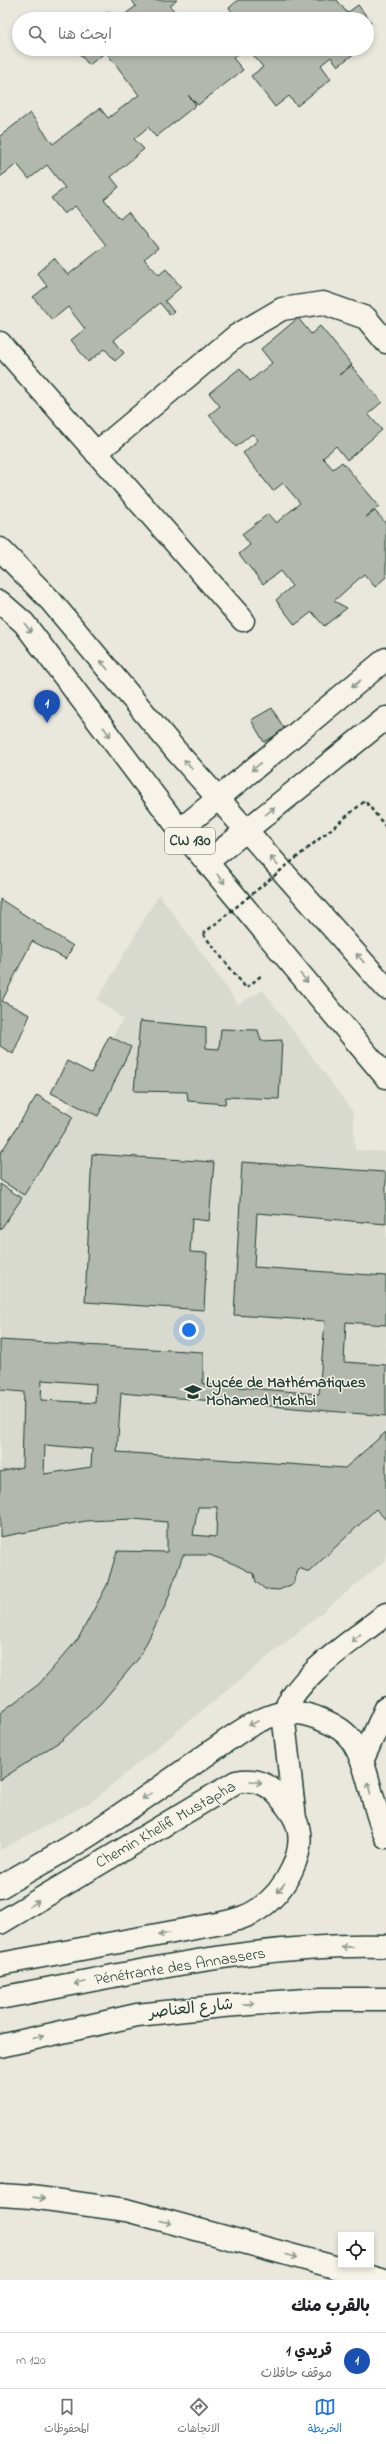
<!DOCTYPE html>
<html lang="ar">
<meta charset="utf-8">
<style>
body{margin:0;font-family:"Indie Flower","Playpen Sans Arabic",sans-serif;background:#f6f6f6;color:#202124;direction:rtl}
.controls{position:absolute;right:12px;bottom:12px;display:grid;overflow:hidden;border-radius:0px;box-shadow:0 2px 6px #0003}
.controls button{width:36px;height:36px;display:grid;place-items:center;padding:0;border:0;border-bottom:1px solid #e0e0e0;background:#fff;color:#202124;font:20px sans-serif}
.you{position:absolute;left:189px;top:1330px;width:14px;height:14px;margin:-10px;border:3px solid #fff;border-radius:50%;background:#1a73e8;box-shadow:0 0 0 6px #1a73e833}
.badge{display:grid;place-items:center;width:26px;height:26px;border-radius:50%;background:#1a73e8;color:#fff;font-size:13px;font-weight:700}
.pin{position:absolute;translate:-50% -33px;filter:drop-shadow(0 1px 2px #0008)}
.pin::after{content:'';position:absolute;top:21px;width:14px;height:12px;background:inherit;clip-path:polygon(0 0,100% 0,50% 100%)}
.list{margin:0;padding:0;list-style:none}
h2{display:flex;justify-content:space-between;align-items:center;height:52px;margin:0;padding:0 16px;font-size:17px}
h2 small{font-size:13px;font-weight:400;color:#757577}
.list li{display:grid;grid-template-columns:26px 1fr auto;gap:12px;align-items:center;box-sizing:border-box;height:56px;padding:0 16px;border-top:1px solid #e0e0e0}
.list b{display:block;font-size:15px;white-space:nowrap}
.list p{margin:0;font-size:13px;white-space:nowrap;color:#757577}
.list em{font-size:13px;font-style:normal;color:#757577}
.icon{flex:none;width:22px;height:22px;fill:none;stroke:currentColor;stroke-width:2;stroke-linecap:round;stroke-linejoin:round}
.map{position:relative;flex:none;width:386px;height:2280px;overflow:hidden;direction:ltr}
.search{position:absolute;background:#fff;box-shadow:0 2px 6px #0003;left:12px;right:12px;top:12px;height:44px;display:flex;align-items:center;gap:10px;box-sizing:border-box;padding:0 14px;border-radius:22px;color:#757577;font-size:15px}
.sheet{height:108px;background:#fff}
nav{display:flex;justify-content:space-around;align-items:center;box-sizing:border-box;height:56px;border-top:1px solid #e0e0e0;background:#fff;font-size:11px;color:#757577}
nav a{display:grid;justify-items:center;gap:2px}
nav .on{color:#1a73e8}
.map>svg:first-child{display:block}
</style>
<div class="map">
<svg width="386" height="2280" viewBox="0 0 386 2280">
<rect width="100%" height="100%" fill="#eae8dd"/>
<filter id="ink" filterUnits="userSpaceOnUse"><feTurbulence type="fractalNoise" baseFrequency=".025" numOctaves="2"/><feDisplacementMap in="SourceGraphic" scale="8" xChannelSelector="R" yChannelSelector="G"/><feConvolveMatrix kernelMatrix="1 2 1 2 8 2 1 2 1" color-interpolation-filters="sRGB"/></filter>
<g filter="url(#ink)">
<path fill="#d9dacf" d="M159,894L238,1004L263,990L353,1112L355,1150L386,1152V1560L91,1802L0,1850V1223L123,1019L97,1000Z"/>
<g fill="#b2b8ae" stroke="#1f3d34" fill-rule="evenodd">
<path d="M131,0H177L170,6L181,19H119L136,6Z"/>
<path d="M238,0H337L347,13L358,5L371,22L367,25V19H239L229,8Z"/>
<path d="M109,11L114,19H98Z"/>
<path d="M79,49H245L233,58L243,70L198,105L188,95L196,105L156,137L148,127L134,139L144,149L111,177L119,187L104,199L120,219L128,212L158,248L144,259L159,275L166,269L181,287L165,301L174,312L170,315L160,303L114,340L124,353L115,361L105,349L88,362L71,340L85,329L68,307L52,320L33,297L47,286L37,273L54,258L68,275L106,245L75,206L64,214L51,198L65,188L47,165L29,179L17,164L0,177V136L30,113L53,144L100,108L108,118L139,95L106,52L89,65L77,51Z"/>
<path d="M248,49H360L338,66L331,57L321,65L331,79L297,106L289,96L275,107L251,76L263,67Z"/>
<path d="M298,318L311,334L320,326L352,365L339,375L351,366L382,402L368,414L382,430L347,460L336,446L323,458L333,469L342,462L379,506L366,517L375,511L386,523V577L375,587L364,574L334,601L347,608L324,626L312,612L295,625L276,600L292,586L280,571L263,584L239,554L250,545L242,534L268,514L276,523L300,503L283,483L273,491L243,453L258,440L252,434L236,447L209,415L220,406L209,393L240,368L250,381L272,363L261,349Z"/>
<path d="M272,708L285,730L264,742L251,720Z"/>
<path d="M0,899L73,946L66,959L32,941L2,1001L30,1015L13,1054L0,1046Z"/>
<path d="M140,1021L206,1027V1048L219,1049L221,1029L258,1030L261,1041L282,1040L279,1099L226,1097L225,1104L188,1101L187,1092L134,1091Z"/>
<path d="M109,1036L131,1047L98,1116L51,1093L67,1061L91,1073Z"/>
<path d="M37,1095L73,1117L24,1195L0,1180V1154Z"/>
<path d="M92,1154L214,1162L209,1221L192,1219L190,1252L207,1253L204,1310L85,1302Z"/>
<path d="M242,1162L384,1172L386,1175V1224L257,1213L254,1267L386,1276V1325L346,1322L344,1362L386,1365V1416L121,1393L117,1452L345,1468L386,1432V1520L376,1509L309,1572L299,1568L293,1584L279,1590L265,1589L256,1582L254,1574L234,1564L210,1555H183L166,1604L139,1658L101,1703L62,1740L0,1780V1713L39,1684L78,1639L107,1585L117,1551L167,1552V1522L133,1519L86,1521L0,1537V1472L22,1467L24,1392L0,1390V1340L203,1352V1384L319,1394L325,1321L234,1315ZM42,1380L96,1384L95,1403L41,1400ZM45,1445L92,1449L91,1467L44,1474ZM198,1507H217L216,1537L193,1535Z"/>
<path d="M0,1184L22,1198L0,1230Z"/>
</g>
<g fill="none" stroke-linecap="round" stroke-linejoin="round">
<g stroke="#1f3d34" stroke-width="25">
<g id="minor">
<path d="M0,343L243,620"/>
<path d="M96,453L236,336L282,309L323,303L366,318L386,342"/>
<path d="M180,830L386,659"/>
<path d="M207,862L386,718"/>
</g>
</g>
<g stroke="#1f3d34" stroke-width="25">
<g id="secondary">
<path d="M0,1887C30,1869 62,1853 91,1834C130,1809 168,1782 206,1755C230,1739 253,1719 282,1713C302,1709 341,1724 352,1741C369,1766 372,1808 386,1837"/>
<path d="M0,1923L236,1782C257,1778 270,1784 283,1801C287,1807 292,1813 295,1819C310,1850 284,1892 259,1909C248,1917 235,1920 222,1923L0,1964"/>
</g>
</g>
<g stroke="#1f3d34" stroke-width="25">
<g id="primary">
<path d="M0,549L50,600L177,752L386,988"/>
<path d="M0,602L24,623L180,830L386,1077"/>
<path d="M362,1761L386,1708"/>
<path d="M295,1819L283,1713C301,1672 352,1642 386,1614"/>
</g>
</g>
<g stroke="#1f3d34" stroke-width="25">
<g id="trunk">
<path d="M0,1998C124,1975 259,1942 386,1946"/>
<path d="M0,2046L137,2015L223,2006L321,1999H386"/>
<path d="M0,2195L31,2197L126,2210L382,2280"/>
</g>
</g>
<g stroke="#1f3d34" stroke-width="2.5" stroke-dasharray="4 3" stroke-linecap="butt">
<path d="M307,849L365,801L386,827"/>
<path d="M203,934L246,988L262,975"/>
</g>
<use href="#minor" stroke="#f7f3e8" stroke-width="22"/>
<use href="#secondary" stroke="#f7f3e8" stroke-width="22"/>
<use href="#primary" stroke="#f7f3e8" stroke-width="22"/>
<use href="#trunk" stroke="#f7f3e8" stroke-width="22"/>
<path stroke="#1f3d34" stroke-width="2.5" stroke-dasharray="4 3" stroke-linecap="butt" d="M203,934L307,849"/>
</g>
<defs><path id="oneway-shaft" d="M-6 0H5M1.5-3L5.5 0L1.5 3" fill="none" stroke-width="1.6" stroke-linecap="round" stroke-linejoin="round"/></defs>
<g stroke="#8b988e">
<use href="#oneway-shaft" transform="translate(28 628) rotate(53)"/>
<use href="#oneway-shaft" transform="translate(104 665) rotate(-130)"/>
<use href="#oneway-shaft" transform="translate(356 684) rotate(140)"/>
<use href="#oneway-shaft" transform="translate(107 732) rotate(53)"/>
<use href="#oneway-shaft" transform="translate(188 764) rotate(-132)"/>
<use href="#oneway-shaft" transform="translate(256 767) rotate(140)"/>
<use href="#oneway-shaft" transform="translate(270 811) rotate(-39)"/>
<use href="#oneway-shaft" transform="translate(274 861) rotate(-131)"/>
<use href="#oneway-shaft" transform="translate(221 879) rotate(50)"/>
<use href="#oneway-shaft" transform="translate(360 958) rotate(-131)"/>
<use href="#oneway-shaft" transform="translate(304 978) rotate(50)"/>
<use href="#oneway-shaft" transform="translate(356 1638) rotate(141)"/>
<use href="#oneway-shaft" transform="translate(254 1723) rotate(154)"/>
<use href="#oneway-shaft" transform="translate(256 1782) rotate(12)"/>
<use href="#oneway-shaft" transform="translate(369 1788) rotate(-105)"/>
<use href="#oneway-shaft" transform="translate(147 1796) rotate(146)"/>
<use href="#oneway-shaft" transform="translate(281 1888) rotate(127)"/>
<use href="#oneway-shaft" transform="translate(34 1904) rotate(-31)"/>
<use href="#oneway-shaft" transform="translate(164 1934) rotate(170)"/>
<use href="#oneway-shaft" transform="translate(347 1947) rotate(176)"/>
<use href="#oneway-shaft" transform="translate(80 1983) rotate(170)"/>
<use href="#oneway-shaft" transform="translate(249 2004) rotate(-4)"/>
<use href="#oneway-shaft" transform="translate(38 2037) rotate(-13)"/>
<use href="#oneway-shaft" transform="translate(39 2198) rotate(8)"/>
<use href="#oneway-shaft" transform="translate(166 2222) rotate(15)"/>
<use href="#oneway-shaft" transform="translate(292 2256) rotate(15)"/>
</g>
</g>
<defs>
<g id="school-bare" transform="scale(1.38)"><path d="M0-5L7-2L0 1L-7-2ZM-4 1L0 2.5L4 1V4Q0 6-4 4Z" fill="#1f3d34" stroke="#f7f3e8" stroke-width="2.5" paint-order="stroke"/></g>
</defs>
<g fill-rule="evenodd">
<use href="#school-bare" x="193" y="1392"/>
</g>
<g text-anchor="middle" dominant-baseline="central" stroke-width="3" stroke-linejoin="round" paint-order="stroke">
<rect fill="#f7f3e8" stroke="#60746a" stroke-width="1" x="165" y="828" width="50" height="26" rx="3"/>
<g font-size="15" font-weight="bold" fill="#1f3d34">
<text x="190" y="841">CW 130</text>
</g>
<g font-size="16" font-weight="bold" fill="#1f3d34" stroke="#f7f3e8" text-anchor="start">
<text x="206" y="1383">Lycée de Mathématiques<tspan x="206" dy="18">Mohamed Mokhbi</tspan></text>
</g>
<g font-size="16" fill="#1f3d34" stroke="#f7f3e8">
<text transform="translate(166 1825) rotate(-30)">Chemin Khelifi Mustapha</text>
<text transform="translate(180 1967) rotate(-9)">Pénétrante des Annassers</text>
<text transform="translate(191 2009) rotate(-6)">شارع العناصر</text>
</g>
</g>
</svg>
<div class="controls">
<button><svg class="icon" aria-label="locate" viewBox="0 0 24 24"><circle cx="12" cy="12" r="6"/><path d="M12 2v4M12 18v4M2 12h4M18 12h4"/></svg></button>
</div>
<div class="you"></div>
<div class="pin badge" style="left:47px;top:723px;background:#1a4fb4">1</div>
<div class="search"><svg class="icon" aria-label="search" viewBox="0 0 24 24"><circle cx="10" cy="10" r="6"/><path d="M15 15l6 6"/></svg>ابحث هنا</div>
</div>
<section class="sheet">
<h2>بالقرب منك<small></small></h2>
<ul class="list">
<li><span class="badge" style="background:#1a4fb4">1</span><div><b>قريدي 1</b><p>موقف حافلات</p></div><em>120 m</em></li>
</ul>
</section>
<nav>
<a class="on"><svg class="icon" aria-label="map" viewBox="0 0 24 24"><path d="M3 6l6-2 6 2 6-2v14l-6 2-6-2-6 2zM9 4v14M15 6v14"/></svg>الخريطة</a>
<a><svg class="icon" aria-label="directions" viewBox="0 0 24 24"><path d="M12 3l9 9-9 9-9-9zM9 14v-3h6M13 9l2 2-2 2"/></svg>الاتجاهات</a>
<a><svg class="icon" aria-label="saved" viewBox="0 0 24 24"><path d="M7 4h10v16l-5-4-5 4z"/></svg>المحفوظات</a>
</nav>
